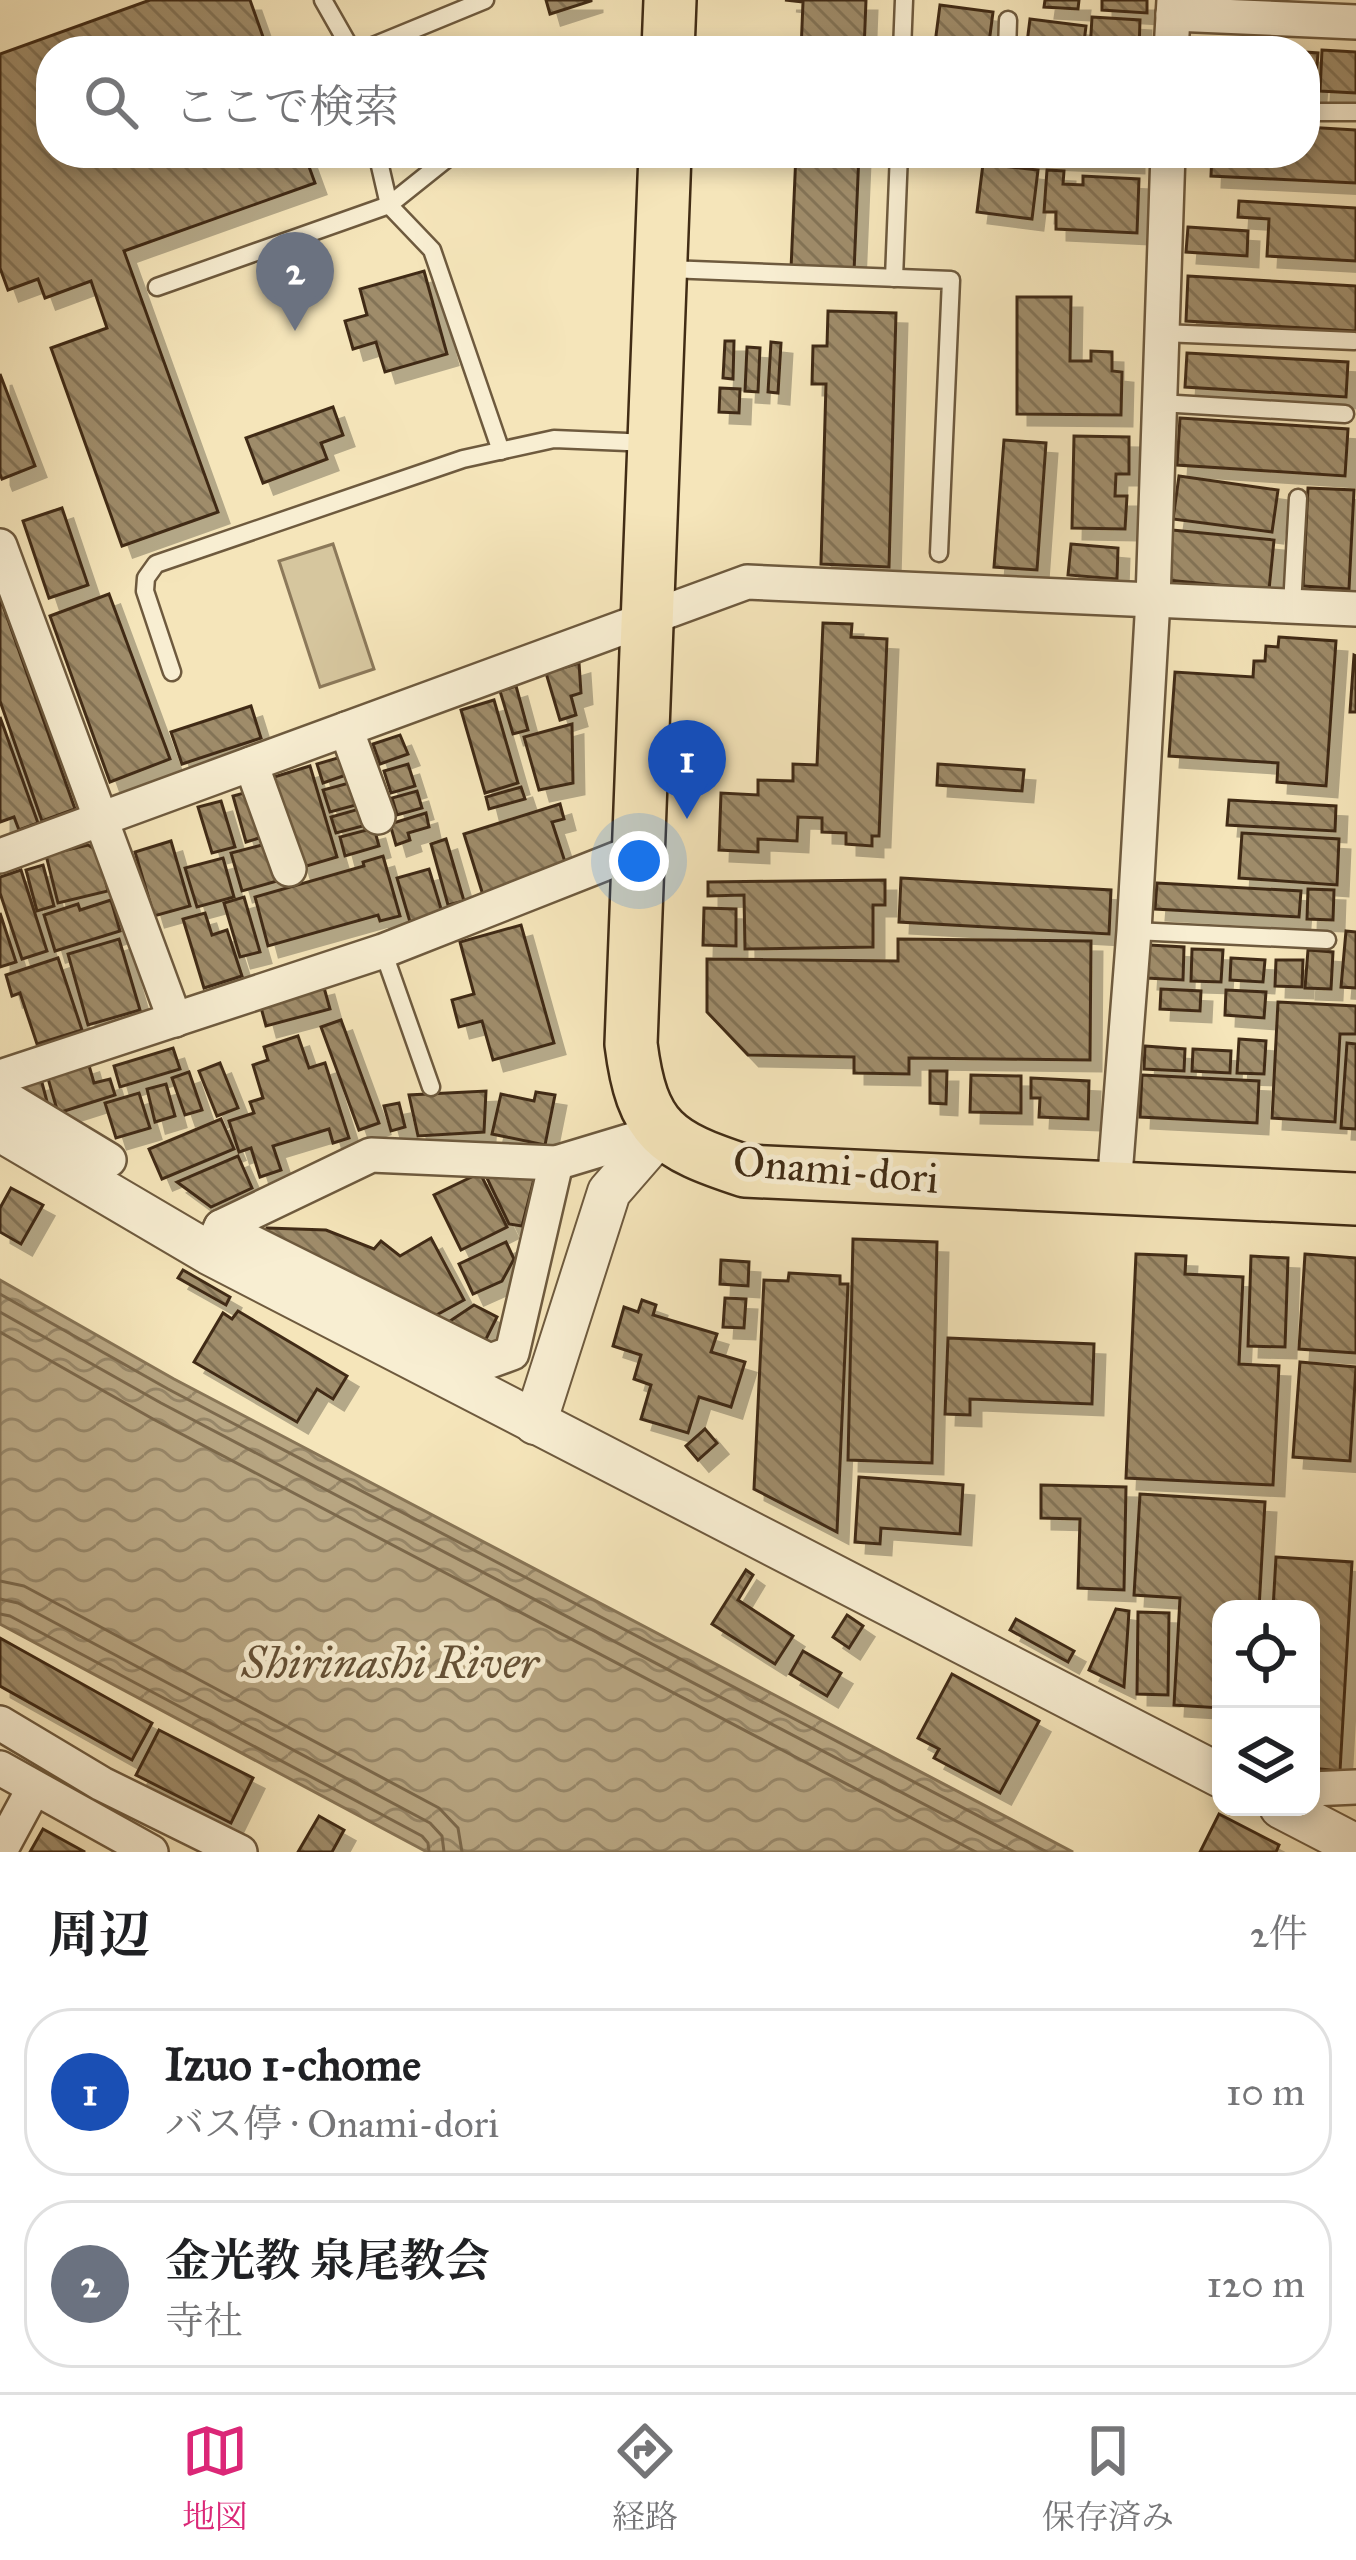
<!DOCTYPE html>
<html lang="ja">
<meta charset="utf-8">
<style>
body{margin:0;font-family:"IM FELL Great Primer","Noto Serif JP",serif;background:#f6f6f6;color:#202124}
.controls{position:absolute;right:36px;bottom:36px;display:grid;overflow:hidden;border-radius:24px;box-shadow:0 6px 18px #0003}
.controls button{width:108px;height:108px;display:grid;place-items:center;padding:0;border:0;border-bottom:3px solid #e0e0e0;background:#fff;color:#202124;font:60px sans-serif}
.you{position:absolute;left:639px;top:861px;width:42px;height:42px;margin:-30px;border:9px solid #fff;border-radius:50%;background:#1a73e8;box-shadow:0 0 0 18px #1a73e833}
.badge{display:grid;place-items:center;width:78px;height:78px;border-radius:50%;background:#db2777;color:#fff;font-size:39px;font-weight:700}
.pin{position:absolute;translate:-50% -99px;filter:drop-shadow(0 3px 6px #0008)}
.pin::after{content:'';position:absolute;top:63px;width:42px;height:36px;background:inherit;clip-path:polygon(0 0,100% 0,50% 100%)}
.list{margin:0;padding:0;list-style:none}
h2{display:flex;justify-content:space-between;align-items:center;height:156px;margin:0;padding:0 48px;font-size:51px}
h2 small{font-size:39px;font-weight:400;color:#757577}
.list li{display:grid;grid-template-columns:78px 1fr auto;gap:36px;align-items:center;box-sizing:border-box;height:168px;margin:0 24px 24px;padding:0 24px;border:3px solid #e0e0e0;border-radius:48px}
.list b{display:block;font-size:45px;white-space:nowrap}
.list p{margin:0;font-size:39px;white-space:nowrap;color:#757577}
.list em{font-size:39px;font-style:normal;color:#757577}
.icon{flex:none;width:66px;height:66px;fill:none;stroke:currentColor;stroke-width:2;stroke-linecap:round;stroke-linejoin:round}
.map{position:relative;flex:none;width:1356px;height:1852px;overflow:hidden}
.search{position:absolute;background:#fff;box-shadow:0 6px 18px #0003;left:36px;right:36px;top:36px;height:132px;display:flex;align-items:center;gap:30px;box-sizing:border-box;padding:0 42px;border-radius:48px;color:#757577;font-size:45px}
.sheet{height:540px;background:#fff}
nav{display:flex;justify-content:space-around;align-items:center;box-sizing:border-box;height:168px;border-top:3px solid #e0e0e0;background:#fff;font-size:33px;color:#757577}
nav a{display:grid;justify-items:center;gap:6px}
nav .on{color:#db2777}
.map>svg:first-child{display:block}
</style>
<div class="map">
<svg width="1356" height="1852" viewBox="0 0 1356 1852">
<defs>
<pattern id="water-waves" width="16" height="10" patternUnits="userSpaceOnUse" patternTransform="scale(3)"><rect width="16" height="10" fill="#b8a682"/><path d="M0 5q4-4 8 0t8 0" fill="none" stroke="#978769"/></pattern>
<pattern id="building-back-hatch" width="6" height="6" patternUnits="userSpaceOnUse" patternTransform="scale(3)"><rect width="6" height="6" fill="#9f8c6b"/><path d="M-1 5l2 2M0 0l6 6M5-1l2 2" fill="none" stroke="#837357"/></pattern>
<filter id="shadow"><feDropShadow dx="11" dy="11" stdDeviation="0" flood-color="#0004"/></filter>
</defs>
<rect width="100%" height="100%" fill="#f5e5ba"/>
<filter id="stains"><feTurbulence type="fractalNoise" baseFrequency=".00167" numOctaves="4"/><feColorMatrix values="0 0 0 0 .2 0 0 0 0 .09 0 0 0 0 .02 0 0 0 .5 -.17"/></filter>
<radialGradient id="worn" r=".72"><stop offset=".6" stop-color="#630" stop-opacity="0"/><stop offset="1" stop-color="#630" stop-opacity=".3"/></radialGradient>
<path fill="#d6c69e" stroke="#8c795a" stroke-width="3" d="M333,544L374,669L320,687L279,561Z"/>
<path fill="url(#water-waves)" stroke="#887556" stroke-width="3" d="M0,1280L174,1379L1073,1852H427L0,1624Z"/>
<g fill="none" stroke-linecap="round" stroke-linejoin="round">
<g stroke="#7c694c" stroke-width="3">
<path d="M0,1294L168,1389L1047,1852"/>
<path d="M0,1312L161,1403L1015,1852"/>
<path d="M0,1332L153,1419L976,1852"/>
<path d="M0,1581L24,1586L439,1808L458,1828L462,1852"/>
<path d="M0,1599L18,1603L430,1823L442,1836L444,1852"/>
<path d="M0,1614L10,1616L422,1836L428,1843L429,1852"/>
</g>
</g>
<g fill="url(#building-back-hatch)" stroke="#412c15" stroke-width="3" filter="url(#shadow)">
<path d="M150,0H250L268,51H51V153H304L315,183L124,251L218,512L122,546L51,348L107,328L91,281L45,298L38,279L8,290L0,268V54Z"/>
<path d="M546,0H591V1L550,14Z"/>
<path d="M785,0H866L864,51H801L803,2Z"/>
<path d="M1045,0H1079L1078,9L1044,7Z"/>
<path d="M1102,0H1147V13L1102,10Z"/>
<path d="M940,5L993,12L988,51H934Z"/>
<path d="M1092,17L1140,20L1139,51H1090Z"/>
<path d="M1030,19L1086,26L1083,51H1026Z"/>
<path d="M1195,38L1232,40L1231,51H1194Z"/>
<path d="M1243,41L1291,44L1290,51H1243Z"/>
<path d="M1322,50L1356,52V93L1320,91Z"/>
<path d="M1305,52L1318,53L1314,103L1305,102Z"/>
<path d="M1305,127L1356,130V183L1211,176L1212,153H1305Z"/>
<path d="M796,153H859L854,272L791,269Z"/>
<path d="M1019,153H1133V162L1019,157Z"/>
<path d="M983,164L1038,170L1032,219L977,212Z"/>
<path d="M1047,170L1064,171L1063,184L1083,185V176L1139,179L1137,233L1056,229V212H1044Z"/>
<path d="M1239,201L1356,208V261L1267,256L1269,219L1238,217Z"/>
<path d="M1188,227L1248,231L1247,256L1186,252Z"/>
<path d="M424,271L447,354L385,372L376,342L353,349L345,321L367,315L360,289Z"/>
<path d="M1188,276L1356,286V331L1186,321Z"/>
<path d="M1017,297H1071L1070,361H1091V351L1112,352V371L1122,372L1121,415L1017,414Z"/>
<path d="M828,311L896,313L889,567L821,564L826,384H812L813,346H827Z"/>
<path d="M725,341H734L733,379L723,378Z"/>
<path d="M771,342L781,343L778,393L768,392Z"/>
<path d="M747,347L760,348L758,392L745,391Z"/>
<path d="M1187,353L1348,362L1346,397L1185,387Z"/>
<path d="M0,374L35,466L2,479L0,474Z"/>
<path d="M720,388L740,389L739,413L719,412Z"/>
<path d="M333,407L343,435L321,443L327,459L263,483L246,438Z"/>
<path d="M1180,418L1348,429L1345,476L1177,465Z"/>
<path d="M1074,436L1129,437V474H1116L1115,496H1127L1125,529L1072,528Z"/>
<path d="M1004,440L1046,443L1037,570L994,567Z"/>
<path d="M1179,476L1278,490L1272,532L1173,519Z"/>
<path d="M1308,488L1354,490L1349,589L1303,586Z"/>
<path d="M62,508L88,585L49,598L23,521Z"/>
<path d="M1172,530L1274,540L1269,590L1167,580Z"/>
<path d="M1071,544L1118,548L1117,579L1068,575Z"/>
<path d="M109,594L170,759L110,782L50,616Z"/>
<path d="M0,597L75,809L42,821L0,701Z"/>
<path d="M823,623L852,624L851,637L887,639L879,836H872V846L846,844V833L822,832V818L798,817L797,841L758,839V852L719,850L721,793L758,795V780L793,781V764L817,765Z"/>
<path d="M1279,637L1336,641L1326,786L1277,782L1278,763L1169,756L1175,672L1253,677L1254,661H1265L1266,646L1278,647Z"/>
<path d="M1354,655L1356,656V712H1350Z"/>
<path d="M579,663L581,693L571,696L576,715L560,720L546,673Z"/>
<path d="M516,686L528,730L513,734L500,691Z"/>
<path d="M494,700L518,783L485,793L461,710Z"/>
<path d="M251,706L261,738L182,764L171,732Z"/>
<path d="M0,717L38,823L19,830L14,817L0,822Z"/>
<path d="M572,724L573,783L539,790L524,737Z"/>
<path d="M400,735L408,754L380,764L373,744Z"/>
<path d="M341,757L346,775L323,783L317,764Z"/>
<path d="M408,764L415,786L391,793L384,771Z"/>
<path d="M938,764L1024,770L1022,791L937,785Z"/>
<path d="M310,766L337,857L300,868L274,777Z"/>
<path d="M349,783L356,805L330,812L323,790Z"/>
<path d="M521,787L525,799L489,809L486,797Z"/>
<path d="M255,790L269,835L246,842L233,796Z"/>
<path d="M417,791L422,808L397,815L392,798Z"/>
<path d="M1229,800L1336,806L1335,831L1227,825Z"/>
<path d="M221,801L235,847L212,853L198,807Z"/>
<path d="M560,804L564,819L552,822L567,868L483,895L464,834Z"/>
<path d="M359,809L363,826L336,833L331,817Z"/>
<path d="M426,813L429,827L408,833L410,840L396,845L390,824Z"/>
<path d="M374,828L379,846L345,856L340,837Z"/>
<path d="M1242,833L1339,839L1337,885L1239,878Z"/>
<path d="M446,839L464,901L448,905L431,844Z"/>
<path d="M171,841L190,906L154,916L135,852Z"/>
<path d="M266,844L284,879L242,891L231,853Z"/>
<path d="M88,845L98,851L108,891L58,903L46,855Z"/>
<path d="M383,856L400,916L380,921L378,915L268,946L255,897L364,866L363,862Z"/>
<path d="M223,858L234,897L197,907L185,868Z"/>
<path d="M43,865L54,906L37,911L26,870Z"/>
<path d="M429,869L442,912L410,922L397,878Z"/>
<path d="M21,870L47,951L22,959L0,893V877Z"/>
<path d="M901,878L1111,890L1109,934L899,922Z"/>
<path d="M885,880V905H873V947L745,949L744,895L708,896V882Z"/>
<path d="M1157,883L1301,891L1299,917L1155,909Z"/>
<path d="M1308,889L1334,890L1333,920L1307,919Z"/>
<path d="M244,897L260,952L240,957L224,903Z"/>
<path d="M111,900L120,931L55,951L44,915L78,904L80,910Z"/>
<path d="M704,908L736,909V946L703,945Z"/>
<path d="M0,913L16,962L0,967Z"/>
<path d="M205,913L212,935L227,930L242,976L204,988L183,919Z"/>
<path d="M521,925L554,1043L493,1060L482,1021L459,1027L452,1000L474,994L460,942Z"/>
<path d="M1346,931L1356,932V988L1341,987Z"/>
<path d="M119,939L140,1010L88,1025L68,954Z"/>
<path d="M898,939L1091,941L1090,1060L909,1058V1074L854,1073V1057L748,1055L707,1012V959L898,961Z"/>
<path d="M1149,945L1184,947L1183,980L1147,978Z"/>
<path d="M1192,949L1223,950L1221,982L1191,981Z"/>
<path d="M1308,950L1333,952L1331,989L1305,988Z"/>
<path d="M58,958L82,1030L37,1044L20,993L12,996L6,975Z"/>
<path d="M1231,958L1265,960L1263,982L1230,980Z"/>
<path d="M1276,960H1303L1302,987L1275,986Z"/>
<path d="M323,984L330,1009L266,1026L259,1000Z"/>
<path d="M1161,989L1201,991L1200,1011L1160,1009Z"/>
<path d="M1226,990L1266,992L1264,1018L1225,1015Z"/>
<path d="M1278,1002L1356,1006V1034H1340L1335,1122L1272,1118Z"/>
<path d="M341,1020L379,1123L359,1130L321,1027Z"/>
<path d="M298,1036L309,1068L325,1063L349,1138L333,1143L329,1129L273,1146L281,1170L260,1177L251,1148L239,1152L229,1121L254,1113L250,1102L263,1098L253,1065L268,1060L264,1047Z"/>
<path d="M1239,1039L1266,1041L1264,1074L1237,1073Z"/>
<path d="M1347,1043L1356,1044V1129L1341,1128Z"/>
<path d="M1145,1046L1185,1049L1184,1071L1144,1069Z"/>
<path d="M173,1048L180,1069L120,1087L114,1066Z"/>
<path d="M1193,1049L1231,1051L1230,1073L1192,1071Z"/>
<path d="M88,1062L94,1083L110,1079L115,1095L58,1113L47,1075Z"/>
<path d="M220,1063L238,1108L217,1116L199,1071Z"/>
<path d="M930,1071H947L946,1104L930,1103Z"/>
<path d="M189,1072L202,1110L185,1115L172,1078Z"/>
<path d="M971,1075L1021,1076V1113L970,1112Z"/>
<path d="M1142,1075L1259,1081L1257,1123L1140,1117Z"/>
<path d="M1031,1078L1089,1081L1088,1119L1039,1117L1040,1098H1031Z"/>
<path d="M41,1079L49,1109L15,1086Z"/>
<path d="M166,1084L175,1116L155,1122L147,1089Z"/>
<path d="M486,1091L484,1132L418,1136L409,1095Z"/>
<path d="M536,1092L555,1095L545,1145L492,1134L501,1094L534,1101Z"/>
<path d="M139,1093L150,1128L116,1138L105,1103Z"/>
<path d="M399,1103L405,1127L391,1131L384,1106Z"/>
<path d="M221,1119L234,1149L162,1179L149,1149Z"/>
<path d="M238,1156L252,1188L211,1207L177,1182Z"/>
<path d="M480,1173L507,1227L461,1250L434,1195Z"/>
<path d="M485,1174L534,1179L522,1226L509,1224Z"/>
<path d="M11,1188L43,1205L21,1244L0,1232V1208Z"/>
<path d="M267,1228L326,1230L374,1249L381,1241L400,1256L431,1238L464,1300L429,1319L262,1237Z"/>
<path d="M853,1239L937,1242L932,1463L848,1460Z"/>
<path d="M506,1242L514,1259L502,1281L473,1294L459,1264Z"/>
<path d="M1136,1254L1186,1256L1185,1274L1243,1277L1239,1364L1279,1366L1273,1485L1126,1478Z"/>
<path d="M1305,1254L1356,1258V1353L1299,1349Z"/>
<path d="M1251,1256L1288,1258L1285,1347L1248,1346Z"/>
<path d="M721,1260L749,1262L748,1286L720,1284Z"/>
<path d="M183,1270L230,1297L226,1305L178,1278Z"/>
<path d="M789,1273L840,1276V1284H848L837,1532L754,1489L764,1280L788,1281Z"/>
<path d="M725,1298L746,1299L744,1328L723,1327Z"/>
<path d="M642,1300L656,1305L653,1315L717,1334L711,1352L745,1362L731,1407L699,1397L688,1433L641,1419L651,1385L634,1379L641,1355L613,1346L624,1307L638,1312Z"/>
<path d="M474,1305L497,1317L482,1347L441,1327Z"/>
<path d="M238,1311L347,1376L333,1399L317,1389L297,1422L194,1362L223,1313L232,1319Z"/>
<path d="M948,1338L1094,1344L1092,1404L970,1399V1415L945,1414Z"/>
<path d="M1300,1362L1356,1367L1350,1461L1293,1457Z"/>
<path d="M705,1429L717,1443L698,1460L686,1446Z"/>
<path d="M859,1477L963,1485L960,1534L881,1528L880,1544L855,1542Z"/>
<path d="M1041,1485L1126,1487L1124,1590L1078,1588L1080,1519L1041,1518Z"/>
<path d="M1140,1494L1265,1502L1259,1609H1221V1708L1174,1705L1180,1598L1134,1595Z"/>
<path d="M1276,1557L1352,1562L1340,1771L1311,1768V1609H1273Z"/>
<path d="M746,1570L753,1575L738,1600L793,1636L775,1664L712,1624Z"/>
<path d="M1116,1609L1129,1611L1124,1687L1089,1670Z"/>
<path d="M1138,1612L1169,1613L1168,1695L1137,1694Z"/>
<path d="M847,1615L863,1626L849,1648L833,1637Z"/>
<path d="M1016,1619L1074,1651L1068,1662L1010,1630Z"/>
<path d="M0,1638L152,1723L132,1760L0,1686Z"/>
<path d="M803,1651L841,1673L827,1696L790,1674Z"/>
<path d="M952,1674L1039,1721L1000,1793L934,1758L939,1749L918,1738Z"/>
<path d="M159,1730L253,1778L231,1823L136,1775Z"/>
<path d="M1219,1814L1279,1845L1276,1852H1200Z"/>
<path d="M319,1816L344,1830L332,1852H298Z"/>
<path d="M43,1829L85,1852H30Z"/>
</g>
<g fill="none" stroke-linecap="round" stroke-linejoin="round">
<g stroke="#6e5a3e" stroke-width="21">
<g id="service">
<path d="M323,0L352,51"/>
<path d="M361,51L485,0"/>
<path d="M902,51L904,0"/>
<path d="M1007,51L1008,20"/>
<path d="M1305,112H1356"/>
<path d="M377,153L389,205L432,250L501,451"/>
<path d="M668,269L951,280L939,553"/>
<path d="M894,278L899,153"/>
<path d="M157,287L389,205L454,153"/>
<path d="M1162,333L1354,341"/>
<path d="M1160,403L1345,414"/>
<path d="M1292,606L1298,498"/>
<path d="M172,672L145,591L146,578L156,564L463,459L554,439L651,443"/>
<path d="M1134,931L1327,940"/>
<path d="M383,951L431,1087"/>
</g>
</g>
<g stroke="#6e5a3e" stroke-width="38">
<g id="minor">
<path d="M1173,14L1356,22"/>
<path d="M1171,51L1174,0"/>
<path d="M0,546L175,1020"/>
<path d="M346,729L378,817"/>
<path d="M251,764L289,869"/>
<path d="M0,856L747,582L1356,609"/>
<path d="M0,1077L383,951L639,850"/>
<path d="M0,1094L109,1160"/>
<path d="M1114,1188L1134,931L1153,599L1168,153"/>
<path d="M221,1227L490,1361L512,1353L556,1163"/>
<path d="M214,1242L221,1227L371,1155L556,1163L662,1131"/>
<path d="M0,1723L102,1784L240,1852"/>
<path d="M0,1768L151,1852"/>
<path d="M1311,1789L1356,1787"/>
<path d="M0,1851L34,1788"/>
</g>
</g>
<g stroke="#6e5a3e" stroke-width="46">
<g id="tertiary">
<path d="M0,1130L209,1253L1221,1776"/>
<path d="M535,1423L609,1192L662,1131"/>
<path d="M1281,1807L1356,1846"/>
</g>
</g>
<g stroke="#412c15" stroke-width="56">
<g id="primary">
<path d="M668,51L670,0"/>
<path d="M665,153L631,1044C642,1131 666,1145 745,1171L1356,1199"/>
</g>
</g>
<use href="#service" stroke="#f8eed2" stroke-width="16"/>
<use href="#minor" stroke="#f8eed2" stroke-width="33"/>
<use href="#tertiary" stroke="#f8eed2" stroke-width="42"/>
<use href="#primary" stroke="#f5e5ba" stroke-width="51"/>
</g>
<g text-anchor="middle" dominant-baseline="central" stroke-width="10" stroke-linejoin="round" paint-order="stroke">
<g font-size="42" fill="#412c15" stroke="#f8eed2">
<text transform="translate(836 1170) rotate(5)">Onami-dori</text>
</g>
<g font-size="45" font-style="italic" fill="#655136" stroke="#f8eed2">
<text x="390" y="1662">Shirinashi River</text>
</g>
</g>
<rect width="100%" height="100%" filter="url(#stains)"/>
<rect width="100%" height="100%" fill="url(#worn)"/>
</svg>
<div class="controls">
<button><svg class="icon" aria-label="locate" viewBox="0 0 24 24"><circle cx="12" cy="12" r="6"/><path d="M12 2v4M12 18v4M2 12h4M18 12h4"/></svg></button>
<button><svg class="icon" aria-label="layers" viewBox="0 0 24 24"><path d="M12 4l9 5-9 5-9-5zM3 14l9 5 9-5"/></svg></button>
</div>
<div class="you"></div>
<div class="pin badge" style="left:687px;top:819px;background:#1a4fb4">1</div>
<div class="pin badge" style="left:295px;top:331px;background:#6b7280">2</div>
<div class="search"><svg class="icon" aria-label="search" viewBox="0 0 24 24"><circle cx="10" cy="10" r="6"/><path d="M15 15l6 6"/></svg>ここで検索</div>
</div>
<section class="sheet">
<h2>周辺<small>2件</small></h2>
<ul class="list">
<li><span class="badge" style="background:#1a4fb4">1</span><div><b>Izuo 1-chome</b><p>バス停 · Onami-dori</p></div><em>10 m</em></li>
<li><span class="badge" style="background:#6b7280">2</span><div><b>金光教 泉尾教会</b><p>寺社</p></div><em>120 m</em></li>
</ul>
</section>
<nav>
<a class="on"><svg class="icon" aria-label="map" viewBox="0 0 24 24"><path d="M3 6l6-2 6 2 6-2v14l-6 2-6-2-6 2zM9 4v14M15 6v14"/></svg>地図</a>
<a><svg class="icon" aria-label="directions" viewBox="0 0 24 24"><path d="M12 3l9 9-9 9-9-9zM9 14v-3h6M13 9l2 2-2 2"/></svg>経路</a>
<a><svg class="icon" aria-label="saved" viewBox="0 0 24 24"><path d="M7 4h10v16l-5-4-5 4z"/></svg>保存済み</a>
</nav>
